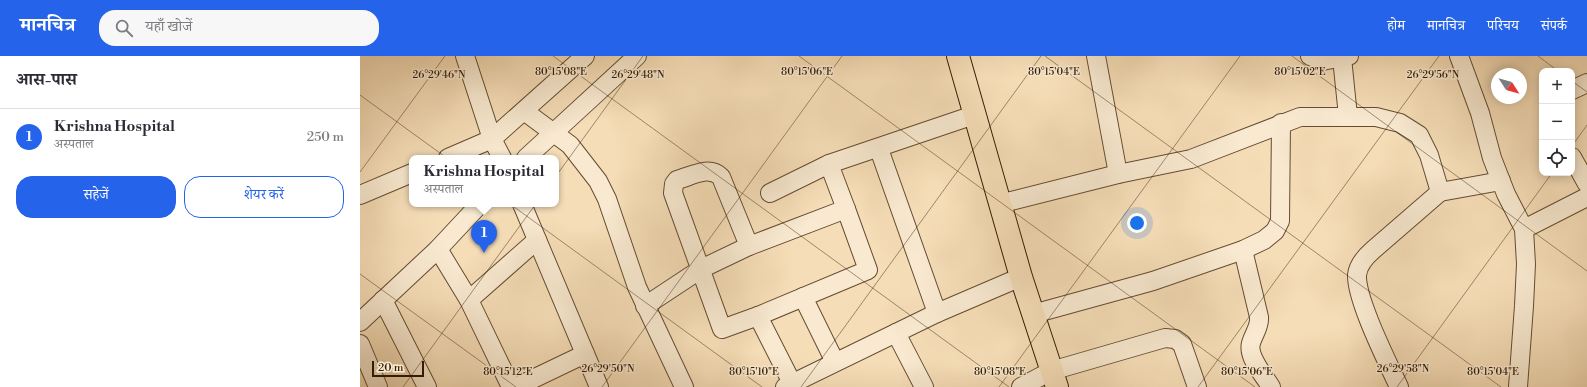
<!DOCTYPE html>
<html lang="hi">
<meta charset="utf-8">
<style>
body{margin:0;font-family:"Libre Bodoni","Noto Serif Devanagari",serif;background:#f7f7f7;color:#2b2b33}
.controls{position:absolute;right:12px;top:12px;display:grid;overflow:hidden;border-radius:8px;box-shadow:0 2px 10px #0003}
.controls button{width:36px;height:36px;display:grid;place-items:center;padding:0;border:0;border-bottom:1px solid #e1e1e2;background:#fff;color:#2b2b33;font:20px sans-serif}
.compass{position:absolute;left:1131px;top:12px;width:36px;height:36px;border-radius:50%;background:#fff;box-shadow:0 2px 10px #0003;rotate:126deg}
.scale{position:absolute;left:12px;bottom:10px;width:52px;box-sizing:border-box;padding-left:4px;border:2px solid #351c04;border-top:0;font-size:11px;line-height:14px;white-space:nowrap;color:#351c04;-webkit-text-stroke:3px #f8e9d0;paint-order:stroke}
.you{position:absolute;left:777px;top:167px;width:14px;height:14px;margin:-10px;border:3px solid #fff;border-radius:50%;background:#1a73e8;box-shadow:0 0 0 6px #1a73e833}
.badge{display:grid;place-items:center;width:26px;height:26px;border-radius:50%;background:#2563eb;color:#fff;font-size:13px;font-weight:700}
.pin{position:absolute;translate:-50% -33px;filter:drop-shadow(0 1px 2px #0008)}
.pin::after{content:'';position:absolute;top:21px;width:14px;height:12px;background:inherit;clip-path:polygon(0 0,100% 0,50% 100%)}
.popup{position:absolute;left:49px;top:99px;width:150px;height:52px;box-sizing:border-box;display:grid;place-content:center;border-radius:8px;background:#fff;filter:drop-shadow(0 1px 3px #0005);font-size:13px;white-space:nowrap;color:#7c7c81}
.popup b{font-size:15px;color:#2b2b33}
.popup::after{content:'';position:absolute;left:50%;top:100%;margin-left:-8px;border:8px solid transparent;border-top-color:#fff}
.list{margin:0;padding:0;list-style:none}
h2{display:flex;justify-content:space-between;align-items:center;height:52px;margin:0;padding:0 16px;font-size:17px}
h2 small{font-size:13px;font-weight:400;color:#7c7c81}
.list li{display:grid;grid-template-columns:26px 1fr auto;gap:12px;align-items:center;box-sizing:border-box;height:56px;padding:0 16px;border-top:1px solid #e1e1e2}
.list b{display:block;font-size:15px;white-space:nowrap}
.list p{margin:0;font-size:13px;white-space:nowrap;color:#7c7c81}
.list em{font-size:13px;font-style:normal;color:#7c7c81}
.actions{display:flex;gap:8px;padding:12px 16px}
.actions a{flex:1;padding:9px 0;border:1px solid #2563eb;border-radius:16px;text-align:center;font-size:14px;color:#2563eb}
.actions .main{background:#2563eb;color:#fff}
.icon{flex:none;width:22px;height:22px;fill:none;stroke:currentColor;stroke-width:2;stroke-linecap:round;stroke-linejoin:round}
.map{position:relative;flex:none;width:1227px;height:331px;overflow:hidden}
header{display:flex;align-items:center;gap:24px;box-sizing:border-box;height:56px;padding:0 20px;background:#2563eb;color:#fff}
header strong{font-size:19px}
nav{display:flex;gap:22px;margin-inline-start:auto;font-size:14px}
.search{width:280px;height:36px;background:#f7f7f7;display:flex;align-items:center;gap:10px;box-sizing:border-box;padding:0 14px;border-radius:16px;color:#7c7c81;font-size:15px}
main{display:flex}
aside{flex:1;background:#fff}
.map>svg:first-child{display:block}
</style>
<header>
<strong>मानचित्र</strong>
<div class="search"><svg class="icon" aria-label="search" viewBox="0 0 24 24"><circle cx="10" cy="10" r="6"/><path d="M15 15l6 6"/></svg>यहाँ खोजें</div>
<nav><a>होम</a><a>मानचित्र</a><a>परिचय</a><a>संपर्क</a></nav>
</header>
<main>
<aside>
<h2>आस-पास<small></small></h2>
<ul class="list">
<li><span class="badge">1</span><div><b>Krishna Hospital</b><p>अस्पताल</p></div><em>250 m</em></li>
</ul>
<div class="actions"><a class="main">सहेजें</a><a>शेयर करें</a></div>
</aside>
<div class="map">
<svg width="1227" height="331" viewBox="0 0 1227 331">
<rect width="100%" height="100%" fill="#f5ddb7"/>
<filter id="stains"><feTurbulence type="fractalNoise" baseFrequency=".005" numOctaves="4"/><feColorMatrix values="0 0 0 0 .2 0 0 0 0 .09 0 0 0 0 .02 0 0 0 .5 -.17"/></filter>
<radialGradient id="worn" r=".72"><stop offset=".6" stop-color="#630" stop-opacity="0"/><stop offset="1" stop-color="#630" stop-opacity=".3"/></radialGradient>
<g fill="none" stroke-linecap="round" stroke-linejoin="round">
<g stroke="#654c31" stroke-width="20">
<g id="minor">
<path d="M105,0L132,83L142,102"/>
<path d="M736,0L758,118"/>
<path d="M950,0L962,5L989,0"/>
<path d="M1099,0L1120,57L1132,102L1146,138L1164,173L1166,208L1164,250L1158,331"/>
<path d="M982,2L988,60"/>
<path d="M1212,34L1227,27"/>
<path d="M164,55L210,89L238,125L247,143L277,231L324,331"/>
<path d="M519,93L577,257"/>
<path d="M1212,101L1227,128"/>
<path d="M88,102L132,83L225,0"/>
<path d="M166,102L277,0"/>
<path d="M410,137L469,108L614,59"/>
<path d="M0,139L52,117"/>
<path d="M162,148L239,331"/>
<path d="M639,148L758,118L831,103L940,61H1016L1040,67L1059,79L1069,99L1080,136L1141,125"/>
<path d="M1164,173L1227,141"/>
<path d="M389,190L361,121C349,109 332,120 317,124L314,128L313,137L362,273L398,260L508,214L486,153"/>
<path d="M78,193L109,244L151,331"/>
<path d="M883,194L899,261C900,271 894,277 891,287C887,301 904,319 911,331"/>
<path d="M443,241L475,306"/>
<path d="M23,244L67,331"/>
<path d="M109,244L177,184"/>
<path d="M285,250L341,213L389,190L486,153L469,108"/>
<path d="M673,258L793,225L883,194L904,184L915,175L920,165L921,67"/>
<path d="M398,260L432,327"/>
<path d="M0,266L78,193L120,148"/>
<path d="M536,277L564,331"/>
<path d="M0,288L18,331"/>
<path d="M156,331L225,298"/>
<path d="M425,331L577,257L661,221"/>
<path d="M661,331L691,315L805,282L815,283L822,288L837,331"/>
<path d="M1039,331C1028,307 996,244 997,219C998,209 1005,201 1013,194L1080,136"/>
</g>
</g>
<g stroke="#351c04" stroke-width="24">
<path id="major" d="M598,0L661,221L697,331"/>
</g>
<use href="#minor" stroke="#f8e9d0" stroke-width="18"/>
<use href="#major" stroke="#f5ddb7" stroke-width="22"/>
</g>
<path fill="none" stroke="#351c04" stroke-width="1" stroke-opacity="0.45" d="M193,0L649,331M439,0L895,331M685,0L1141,331M932,0L1227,215M1178,0L1198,15M1212,25L1227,36M0,39L402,331M1212,90L1227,69M0,116L85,0M0,218L156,331M43,331L283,0M242,331L482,0M441,331L681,0M639,331L880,0M838,331L1079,0M1037,331L1192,117"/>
<g font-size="10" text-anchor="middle" fill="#351c04" stroke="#f8e9d0" stroke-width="3" stroke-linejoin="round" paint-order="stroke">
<text x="201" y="19">80°15'08"E</text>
<text x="447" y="19">80°15'06"E</text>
<text x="694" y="19">80°15'04"E</text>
<text x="940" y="19">80°15'02"E</text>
<text x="79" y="22">26°29'46"N</text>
<text x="1073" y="22">26°29'56"N</text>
<text x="278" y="22">26°29'48"N</text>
<text x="248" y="316">26°29'50"N</text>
<text x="1043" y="316">26°29'58"N</text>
<text x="148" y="319">80°15'12"E</text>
<text x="394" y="319">80°15'10"E</text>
<text x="640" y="319">80°15'08"E</text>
<text x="887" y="319">80°15'06"E</text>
<text x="1133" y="319">80°15'04"E</text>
</g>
<rect width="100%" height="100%" filter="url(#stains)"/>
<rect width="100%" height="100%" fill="url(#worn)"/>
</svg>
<div class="controls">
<button>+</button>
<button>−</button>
<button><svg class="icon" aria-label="locate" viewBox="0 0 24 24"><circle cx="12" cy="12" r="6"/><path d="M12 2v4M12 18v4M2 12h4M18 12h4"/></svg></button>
</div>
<svg class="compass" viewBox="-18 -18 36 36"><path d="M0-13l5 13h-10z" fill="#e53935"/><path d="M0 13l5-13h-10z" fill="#7c7c81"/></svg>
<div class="scale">20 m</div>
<div class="you"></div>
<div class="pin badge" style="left:124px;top:197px">1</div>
<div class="popup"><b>Krishna Hospital</b>अस्पताल</div>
</div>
</main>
